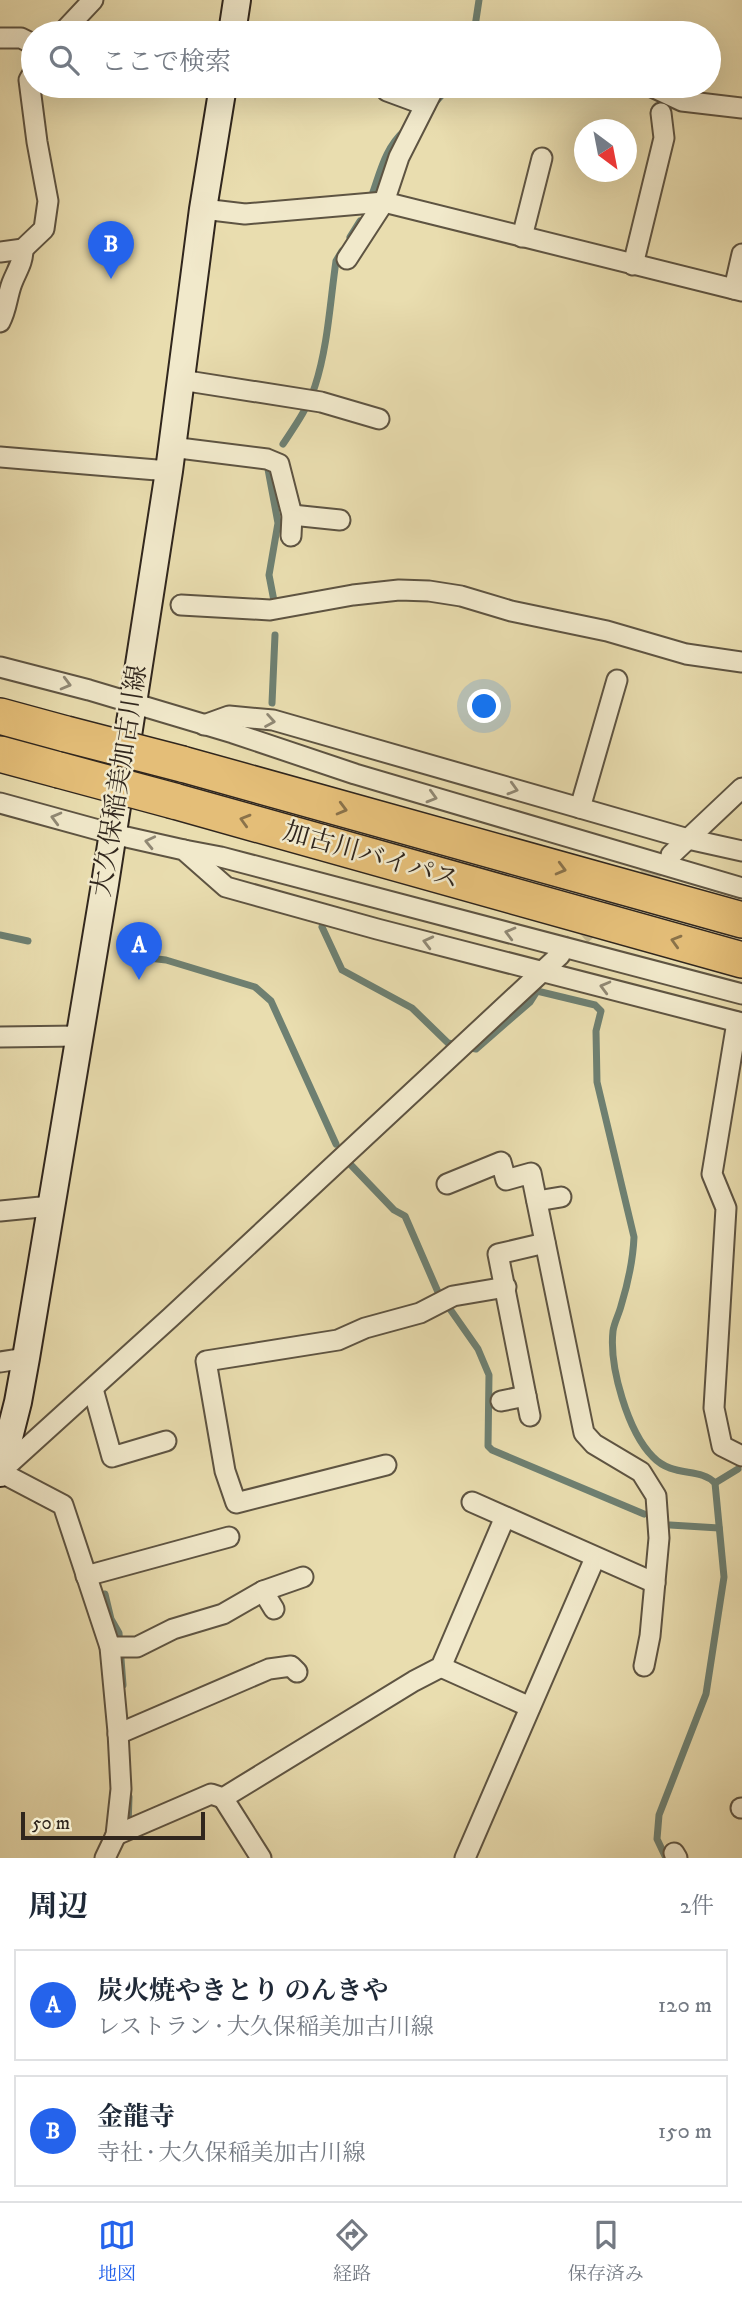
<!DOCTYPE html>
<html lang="ja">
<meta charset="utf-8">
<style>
body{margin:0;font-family:"IM FELL DW Pica","Noto Serif JP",serif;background:#f6f6f7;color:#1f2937}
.compass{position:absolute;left:574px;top:119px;width:63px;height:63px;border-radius:50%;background:#fff;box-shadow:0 7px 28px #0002;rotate:148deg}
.scale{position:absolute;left:21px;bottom:18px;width:184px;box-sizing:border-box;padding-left:7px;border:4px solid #30261d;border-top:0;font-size:19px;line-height:24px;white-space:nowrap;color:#30261d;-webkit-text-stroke:5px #f1e9cb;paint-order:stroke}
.you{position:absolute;left:485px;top:707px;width:24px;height:24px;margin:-18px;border:5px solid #fff;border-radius:50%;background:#1a73e8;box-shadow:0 0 0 10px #1a73e833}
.badge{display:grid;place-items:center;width:46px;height:46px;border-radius:50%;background:#2563eb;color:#fff;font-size:23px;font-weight:700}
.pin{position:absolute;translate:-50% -58px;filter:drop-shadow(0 2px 4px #0008)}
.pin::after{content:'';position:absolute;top:37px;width:24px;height:21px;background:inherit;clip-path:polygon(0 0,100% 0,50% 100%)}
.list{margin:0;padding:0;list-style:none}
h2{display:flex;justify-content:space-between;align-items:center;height:91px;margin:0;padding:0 28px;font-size:30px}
h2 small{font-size:23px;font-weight:400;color:#747a83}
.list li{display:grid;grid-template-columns:46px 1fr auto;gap:21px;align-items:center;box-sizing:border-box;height:112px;margin:0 14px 14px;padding:0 14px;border:2px solid #e0e1e3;border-radius:0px}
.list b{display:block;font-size:26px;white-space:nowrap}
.list p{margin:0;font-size:23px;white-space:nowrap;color:#747a83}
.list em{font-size:23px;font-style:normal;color:#747a83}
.icon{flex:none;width:38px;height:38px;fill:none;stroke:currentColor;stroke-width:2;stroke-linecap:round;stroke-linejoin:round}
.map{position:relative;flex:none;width:742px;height:1858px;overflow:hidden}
.search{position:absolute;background:#fff;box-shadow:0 7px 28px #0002;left:21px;right:21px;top:21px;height:77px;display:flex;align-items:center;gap:18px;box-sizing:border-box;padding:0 24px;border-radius:38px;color:#747a83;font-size:26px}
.sheet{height:343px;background:#fff}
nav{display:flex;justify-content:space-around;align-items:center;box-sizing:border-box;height:98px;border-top:2px solid #e0e1e3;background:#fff;font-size:19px;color:#747a83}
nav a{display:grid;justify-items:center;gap:4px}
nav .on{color:#2563eb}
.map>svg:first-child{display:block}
</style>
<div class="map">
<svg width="742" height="1858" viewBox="0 0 742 1858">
<rect width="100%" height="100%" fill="#e9ddaf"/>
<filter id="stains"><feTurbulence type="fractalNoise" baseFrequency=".00286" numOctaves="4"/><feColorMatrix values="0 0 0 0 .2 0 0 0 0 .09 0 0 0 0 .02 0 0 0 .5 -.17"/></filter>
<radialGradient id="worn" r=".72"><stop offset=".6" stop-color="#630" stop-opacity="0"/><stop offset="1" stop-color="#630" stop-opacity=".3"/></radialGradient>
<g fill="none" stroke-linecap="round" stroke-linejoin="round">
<g stroke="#6e8072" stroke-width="7">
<path d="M474,33L479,0"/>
<path d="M432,106L450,86"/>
<path d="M373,192C381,169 386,147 405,130"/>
<path d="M350,237L360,221"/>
<path d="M283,444C295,426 308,408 315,386C328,346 330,302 336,261L342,251"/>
<path d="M268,469L278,523L269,575L274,601"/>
<path d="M272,703L275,635"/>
<path d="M322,927L342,970L412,1008L448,1043L476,1049L530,1002L537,991L595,1005L601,1011L596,1031L597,1082L634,1237C633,1261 628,1283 621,1306C619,1314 614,1323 613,1331C609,1367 628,1432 653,1457C673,1478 700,1467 715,1483L724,1577L706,1694L659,1815L657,1839L666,1858"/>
<path d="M0,935L28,941"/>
<path d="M131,956L166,960L255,987L271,1001L336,1144"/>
<path d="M350,1164L394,1210L405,1216L438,1292L478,1349L489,1375L488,1446L492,1450L644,1514"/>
<path d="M715,1483L738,1469"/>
<path d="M670,1525L719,1528"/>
<path d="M105,1594L111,1619L119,1633L123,1685"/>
<path d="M128,1827L129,1797"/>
</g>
<path stroke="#c4b892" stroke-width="19" stroke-dasharray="19 10" stroke-linecap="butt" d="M560,955L670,855"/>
<g stroke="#5e5442" stroke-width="23">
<g id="street">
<path d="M62,33L93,0"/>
<path d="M0,38H21L33,44"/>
<path d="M650,86L682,101L742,108"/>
<path d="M387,91L425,105"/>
<path d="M203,209L245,214L384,202L742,291"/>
<path d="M522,237L542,158"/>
<path d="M0,252L23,249L44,229L48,201L37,142L29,80L33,73"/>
<path d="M347,259L384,202L399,157L435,86"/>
<path d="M633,265L664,138L661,113"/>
<path d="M734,289L742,254"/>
<path d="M0,322C7,309 7,296 12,283C17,270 23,263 23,249"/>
<path d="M181,380L321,402L379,419"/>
<path d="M171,447L267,459L279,464L292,515L291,536"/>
<path d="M0,457L169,471"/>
<path d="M292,515L340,520"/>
<path d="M181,605L270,610L353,595L399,590L429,591L461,596L511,611L607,631L686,654L742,662"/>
<path d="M0,667L89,690L233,733L355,774L742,888"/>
<path d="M204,725L229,716L273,720L688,839L742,851"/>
<path d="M0,803L113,834L184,850L226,887L377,929L742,1023"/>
<path d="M580,808L617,680"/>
<path d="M184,850L221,857L742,994"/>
<path d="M671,855L742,788"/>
<path d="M737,1022L712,1174L726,1208L714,1408L722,1446L742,1456"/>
<path d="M0,1037L80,1036"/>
<path d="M447,1184L501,1162L506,1180L531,1173L584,1433L594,1444L641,1472L656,1496L659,1538L650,1636L644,1666"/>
<path d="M537,1201L561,1197"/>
<path d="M0,1211L51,1206"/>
<path d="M0,1362L26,1358"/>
<path d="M93,1389L112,1457L166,1441"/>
<path d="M501,1401L526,1396"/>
<path d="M530,1416L498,1254L545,1243"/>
<path d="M386,1465L236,1503L225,1471L206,1361L338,1340L365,1328L420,1313L453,1296L506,1287"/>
<path d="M472,1502L655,1583"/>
<path d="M86,1576L229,1537"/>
<path d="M263,1591L274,1609"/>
<path d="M110,1647H137L173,1629L223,1614L263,1591L303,1577"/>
<path d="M441,1667L530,1707"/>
<path d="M118,1734L269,1669L291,1666L297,1672"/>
<path d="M223,1798L261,1858"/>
<path d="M741,1808H742"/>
<path d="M116,1835L211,1794L223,1798L414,1681L441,1667L505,1517"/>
<path d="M674,1853L677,1858"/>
<path d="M105,1858L116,1835L121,1789L118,1732L110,1647L63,1505L0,1472L171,1317L560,955"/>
<path d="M465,1858L595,1558"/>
</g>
</g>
<g stroke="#30261d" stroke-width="30">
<g id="secondary">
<path d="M232,33L237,0"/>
<path d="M0,1473L18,1402L26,1358L105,884L169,471L203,209L223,86"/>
</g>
</g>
<g stroke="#30261d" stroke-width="38">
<g id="highway">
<path d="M0,716L66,734"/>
<path d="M0,754L59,770"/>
<path d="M182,764L742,920"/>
<path d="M174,801L742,960"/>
</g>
</g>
<use href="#street" stroke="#f1e9cb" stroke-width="19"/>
<use href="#secondary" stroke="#f1e9cb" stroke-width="26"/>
<use href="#highway" stroke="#e4be78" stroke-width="35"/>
<g stroke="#30261d" stroke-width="38" stroke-linecap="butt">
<g id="highway-bridge">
<path d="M66,734L182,764"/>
<path d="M59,770L174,801"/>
</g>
</g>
<use href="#highway-bridge" stroke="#e4be78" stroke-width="35"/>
</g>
<defs><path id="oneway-chevron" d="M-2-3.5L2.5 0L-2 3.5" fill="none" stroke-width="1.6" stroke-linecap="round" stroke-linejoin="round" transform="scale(1.75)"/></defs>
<g stroke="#908874">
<use href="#oneway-chevron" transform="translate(66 684) rotate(15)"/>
<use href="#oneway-chevron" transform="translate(270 721) rotate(10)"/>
<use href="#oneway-chevron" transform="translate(513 789) rotate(16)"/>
<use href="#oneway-chevron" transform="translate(432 797) rotate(16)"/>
<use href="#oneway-chevron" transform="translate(56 818) rotate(-165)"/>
<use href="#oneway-chevron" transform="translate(150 842) rotate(-167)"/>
<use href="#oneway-chevron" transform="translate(510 933) rotate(-165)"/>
<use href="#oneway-chevron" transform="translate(428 942) rotate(-166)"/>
<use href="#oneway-chevron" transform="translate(605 987) rotate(-165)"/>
</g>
<g stroke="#8a724a">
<use href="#oneway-chevron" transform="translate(342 809) rotate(15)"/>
<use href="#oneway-chevron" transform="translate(245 820) rotate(-164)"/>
<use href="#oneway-chevron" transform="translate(561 869) rotate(15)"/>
<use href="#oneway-chevron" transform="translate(676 941) rotate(-164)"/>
</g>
<g text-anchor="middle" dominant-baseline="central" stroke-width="5" stroke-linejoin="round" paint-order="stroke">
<g font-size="26" fill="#30261d" stroke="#f1e9cb">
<text transform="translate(120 781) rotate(-81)">大久保稲美加古川線</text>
<text transform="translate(371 856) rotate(16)">加古川バイパス</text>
</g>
</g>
<rect width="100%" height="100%" filter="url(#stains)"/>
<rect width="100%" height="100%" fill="url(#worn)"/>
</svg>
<svg class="compass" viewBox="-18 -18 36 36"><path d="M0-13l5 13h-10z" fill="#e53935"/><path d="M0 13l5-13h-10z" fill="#747a83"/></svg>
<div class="scale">50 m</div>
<div class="you"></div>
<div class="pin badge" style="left:139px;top:980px">A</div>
<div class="pin badge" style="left:111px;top:279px">B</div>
<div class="search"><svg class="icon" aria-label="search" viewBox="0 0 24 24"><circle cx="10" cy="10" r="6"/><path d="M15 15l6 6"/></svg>ここで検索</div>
</div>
<section class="sheet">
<h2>周辺<small>2件</small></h2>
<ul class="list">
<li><span class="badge">A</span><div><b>炭火焼やきとり のんきや</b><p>レストラン · 大久保稲美加古川線</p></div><em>120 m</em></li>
<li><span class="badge">B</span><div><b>金龍寺</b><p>寺社 · 大久保稲美加古川線</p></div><em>150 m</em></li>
</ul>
</section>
<nav>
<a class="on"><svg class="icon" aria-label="map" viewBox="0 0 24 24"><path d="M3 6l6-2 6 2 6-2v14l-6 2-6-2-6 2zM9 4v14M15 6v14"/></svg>地図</a>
<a><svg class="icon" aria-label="directions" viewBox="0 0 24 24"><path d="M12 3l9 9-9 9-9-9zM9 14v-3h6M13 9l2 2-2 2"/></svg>経路</a>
<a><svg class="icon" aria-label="saved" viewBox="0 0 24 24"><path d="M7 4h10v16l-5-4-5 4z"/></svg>保存済み</a>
</nav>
